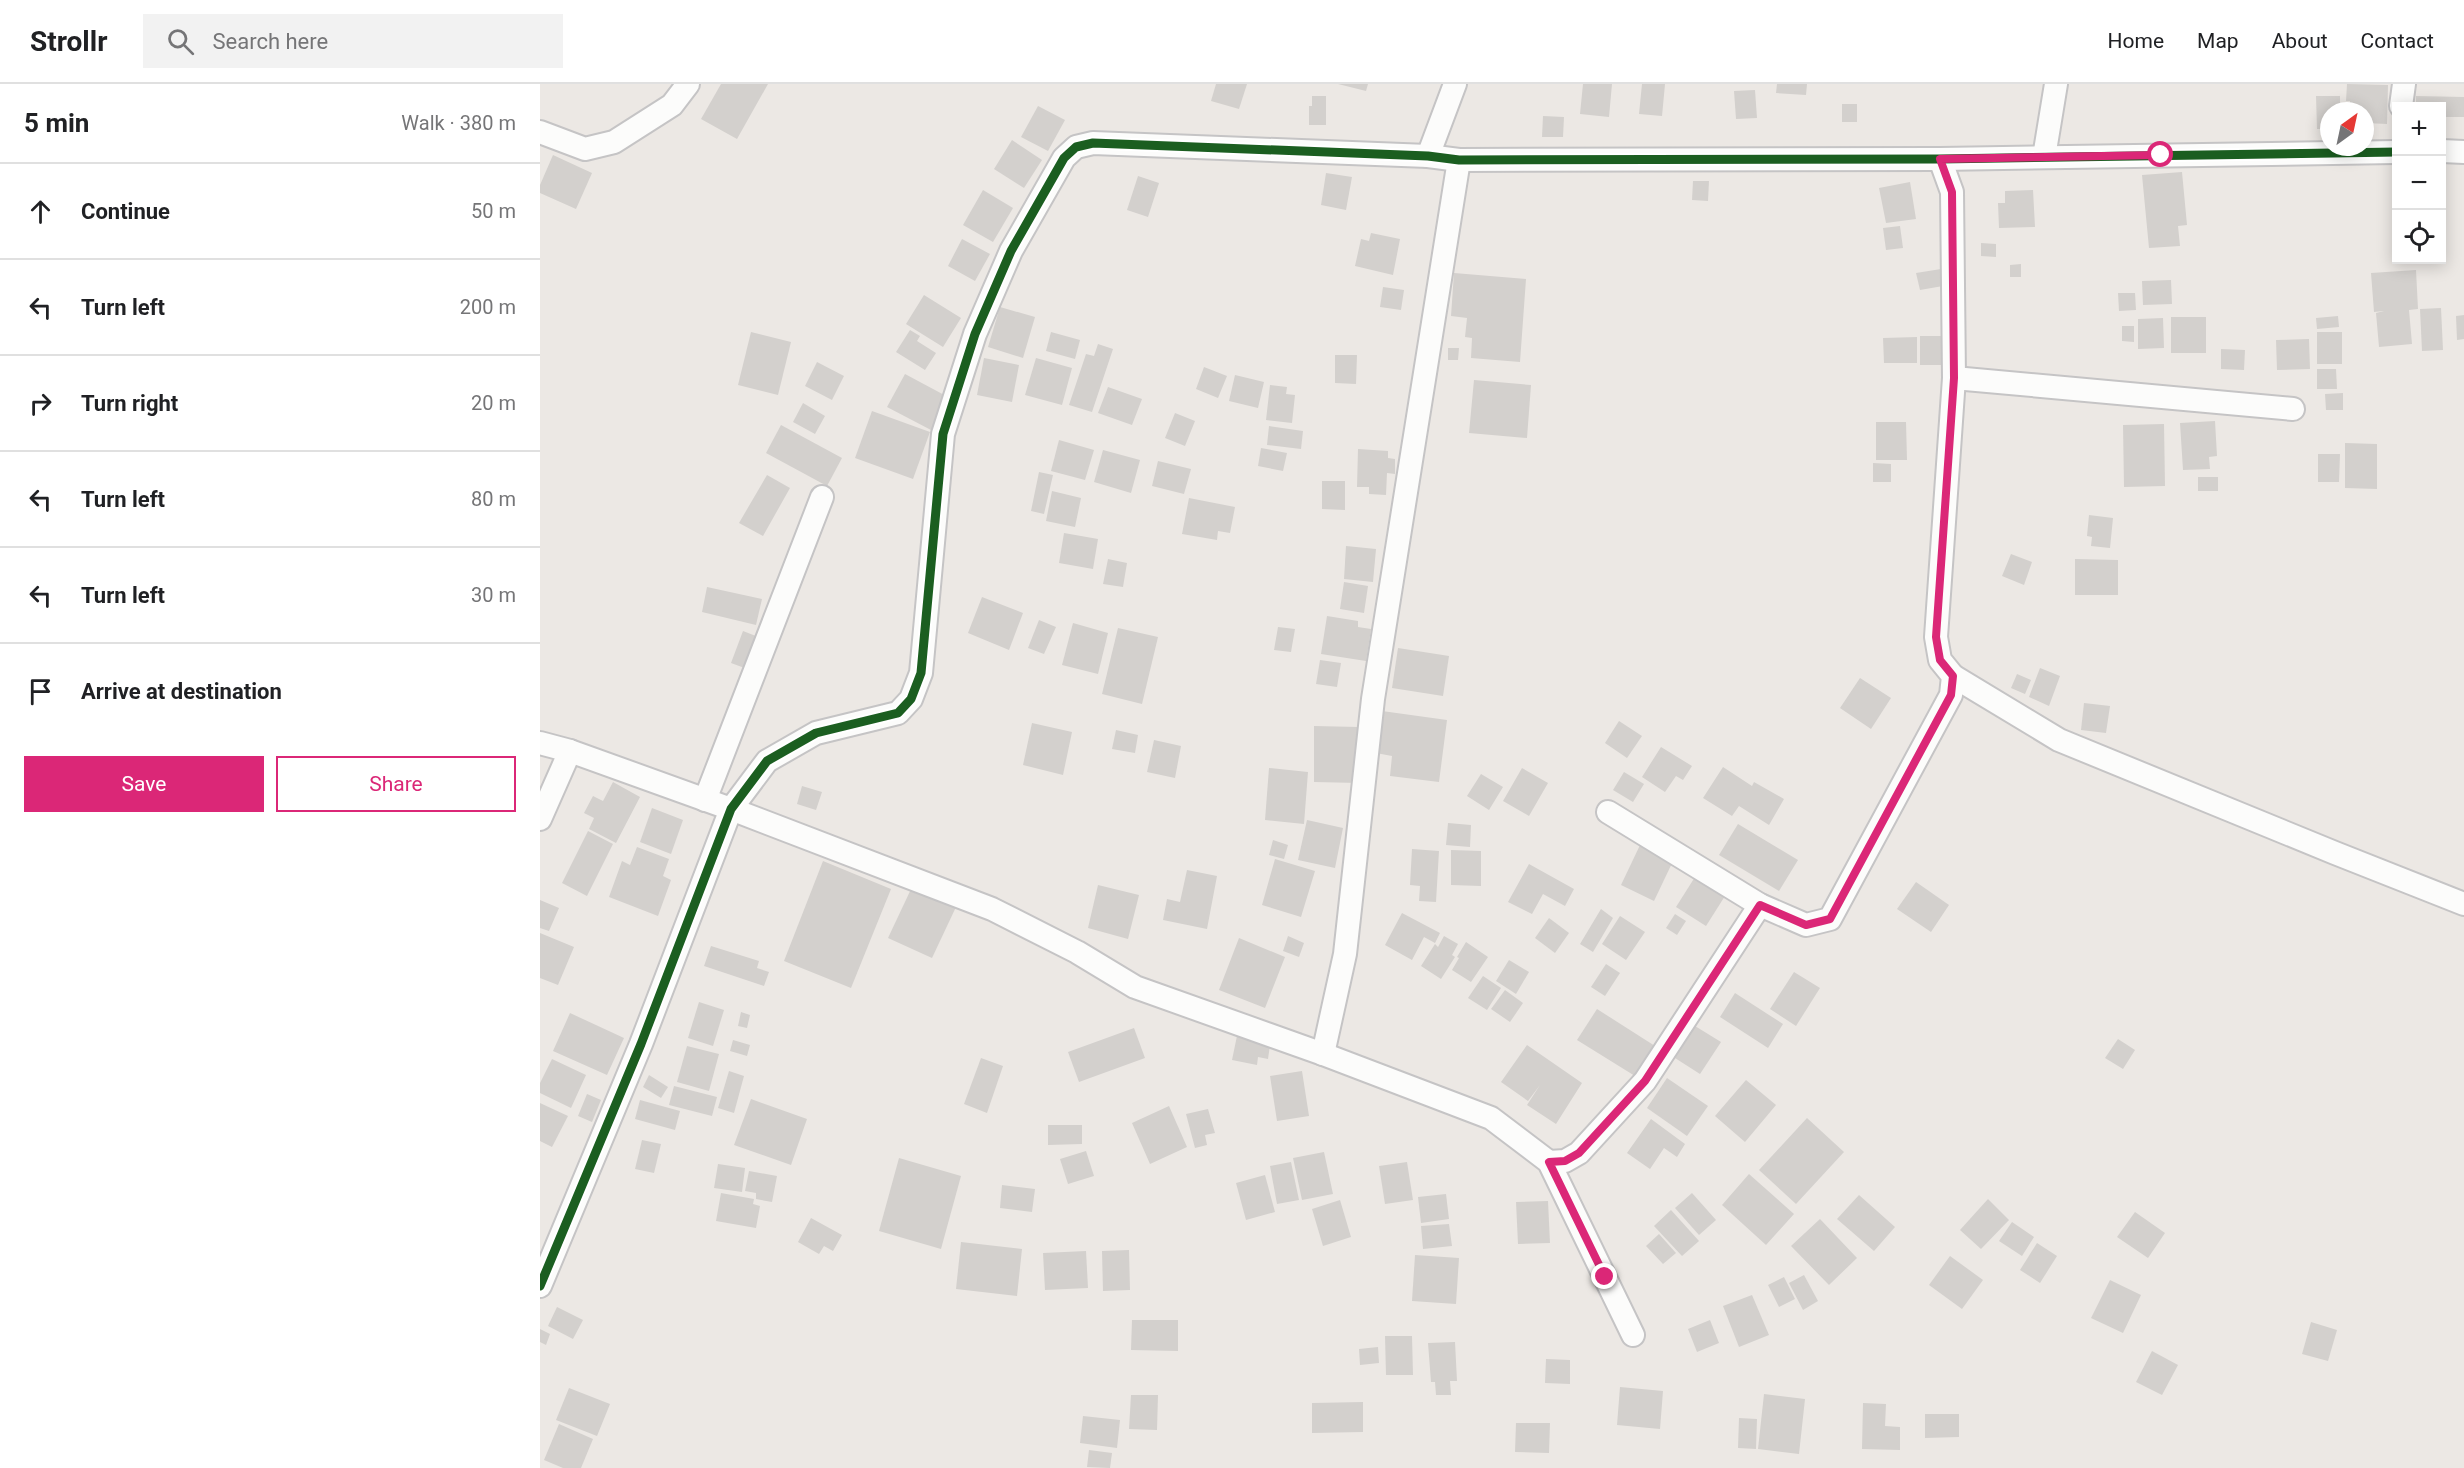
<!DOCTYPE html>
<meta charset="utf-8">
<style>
body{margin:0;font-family:Roboto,sans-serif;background:#f2f2f2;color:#202124}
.controls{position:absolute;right:18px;top:18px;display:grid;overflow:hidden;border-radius:0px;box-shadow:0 3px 15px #0003}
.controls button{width:54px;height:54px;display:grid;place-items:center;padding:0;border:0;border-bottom:2px solid #e0e0e0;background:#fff;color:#202124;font:30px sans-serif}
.compass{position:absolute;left:1780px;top:18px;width:54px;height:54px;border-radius:50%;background:#fff;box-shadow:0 3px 15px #0003;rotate:33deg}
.stop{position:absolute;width:18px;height:18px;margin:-14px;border:4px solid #db2777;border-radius:50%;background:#fff}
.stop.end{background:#db2777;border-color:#fff;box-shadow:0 2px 6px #0008}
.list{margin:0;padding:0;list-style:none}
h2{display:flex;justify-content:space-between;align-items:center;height:78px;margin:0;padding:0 24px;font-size:26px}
h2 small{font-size:20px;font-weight:400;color:#757577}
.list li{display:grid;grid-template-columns:39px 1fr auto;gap:18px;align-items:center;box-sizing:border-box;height:96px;padding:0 24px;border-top:2px solid #e0e0e0}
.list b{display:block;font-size:22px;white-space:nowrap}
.list em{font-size:20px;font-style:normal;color:#757577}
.actions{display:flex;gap:12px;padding:18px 24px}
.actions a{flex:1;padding:14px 0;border:2px solid #db2777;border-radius:0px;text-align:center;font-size:21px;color:#db2777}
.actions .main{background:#db2777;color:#fff}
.icon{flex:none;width:33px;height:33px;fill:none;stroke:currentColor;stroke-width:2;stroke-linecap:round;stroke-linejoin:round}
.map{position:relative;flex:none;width:1924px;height:1384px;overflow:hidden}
header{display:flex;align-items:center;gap:36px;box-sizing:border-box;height:84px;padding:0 30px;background:#fff;border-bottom:2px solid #e0e0e0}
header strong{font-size:28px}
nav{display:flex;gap:33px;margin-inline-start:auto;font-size:21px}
.search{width:420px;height:54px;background:#f2f2f2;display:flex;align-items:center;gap:15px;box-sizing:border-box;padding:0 21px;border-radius:0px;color:#757577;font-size:22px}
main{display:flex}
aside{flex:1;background:#fff}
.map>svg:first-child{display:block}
</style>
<header>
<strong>Strollr</strong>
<div class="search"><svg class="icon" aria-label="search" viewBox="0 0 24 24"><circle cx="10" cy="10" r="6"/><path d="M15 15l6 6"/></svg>Search here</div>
<nav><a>Home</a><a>Map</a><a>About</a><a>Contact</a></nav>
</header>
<main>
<aside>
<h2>5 min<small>Walk · 380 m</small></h2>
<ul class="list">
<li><svg class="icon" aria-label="ahead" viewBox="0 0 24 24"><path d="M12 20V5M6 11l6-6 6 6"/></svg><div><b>Continue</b></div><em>50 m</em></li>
<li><svg class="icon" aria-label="left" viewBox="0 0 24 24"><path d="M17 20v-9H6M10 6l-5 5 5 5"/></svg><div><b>Turn left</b></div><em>200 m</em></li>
<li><svg class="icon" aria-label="right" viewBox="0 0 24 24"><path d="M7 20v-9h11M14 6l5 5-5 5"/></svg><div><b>Turn right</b></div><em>20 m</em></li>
<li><svg class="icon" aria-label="left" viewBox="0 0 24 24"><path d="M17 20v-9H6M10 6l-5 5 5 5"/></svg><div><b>Turn left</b></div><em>80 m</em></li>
<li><svg class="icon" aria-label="left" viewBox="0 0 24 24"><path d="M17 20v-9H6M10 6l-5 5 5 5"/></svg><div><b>Turn left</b></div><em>30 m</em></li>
<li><svg class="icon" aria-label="arrive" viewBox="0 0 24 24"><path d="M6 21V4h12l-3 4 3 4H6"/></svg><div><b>Arrive at destination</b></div></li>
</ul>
<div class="actions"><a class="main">Save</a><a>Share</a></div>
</aside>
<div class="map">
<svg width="1924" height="1384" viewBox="0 0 1924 1384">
<rect width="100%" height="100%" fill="#ece8e4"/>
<g fill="#d3d0cd">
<path d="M181,0H228L197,55L161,35Z"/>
<path d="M676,0H707L699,25L671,17Z"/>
<path d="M798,0H828L826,7Z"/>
<path d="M1043,0H1072L1069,33L1040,30Z"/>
<path d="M1102,0H1125L1122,32L1099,30Z"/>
<path d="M1237,0H1267L1266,11L1236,9Z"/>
<path d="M1807,0L1848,1L1847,40L1825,39V27H1810V17H1806Z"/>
<path d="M1215,6L1217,34L1196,35L1194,7Z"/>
<path d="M772,12H786V41H769V22H772Z"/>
<path d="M1776,12H1800V27H1789V45H1777Z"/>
<path d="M1876,12L1924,13V33H1902V22H1876Z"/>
<rect x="1302" y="20" width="15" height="18"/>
<path d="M498,22L525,36L508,67L481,53Z"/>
<path d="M1003,32L1024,33L1023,53H1002Z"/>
<path d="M472,56L502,76L484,104L454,85Z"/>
<path d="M13,71L52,89L36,125L0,109V101Z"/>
<path d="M1642,88L1647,141L1638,142L1640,162L1609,164L1602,91Z"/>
<path d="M786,89L812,93L806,126L781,121Z"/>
<path d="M598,92L619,99L608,133L587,126Z"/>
<path d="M1153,97H1169L1168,117L1152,116Z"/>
<path d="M1370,98L1376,135L1346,139L1339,104Z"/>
<path d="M443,106L473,124L453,158L423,141Z"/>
<path d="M1493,106L1495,143L1459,144L1458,119H1465V107Z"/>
<path d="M1360,142L1363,164L1346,166L1343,144Z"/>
<path d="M831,149L860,155L853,191L815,182L821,155L829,157Z"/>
<path d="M422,155L450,170L435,197L408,182Z"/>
<path d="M1441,159L1456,160V173L1441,172Z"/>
<path d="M1481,180V193H1470V181Z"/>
<path d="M1401,185L1403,202L1380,206L1376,189Z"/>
<path d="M1876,186L1878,225L1869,226L1872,260L1839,263L1836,229L1844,227L1834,228L1831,189Z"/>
<path d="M914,189L986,195L980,278L931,274L932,254L925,253L927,234L911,232Z"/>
<path d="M1631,196L1632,220L1603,221L1602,197Z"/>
<path d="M843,203L864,206L861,226L840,223Z"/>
<path d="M1578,209H1595L1596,226L1579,227Z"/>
<path d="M384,211L421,234L403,263L366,240Z"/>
<path d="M460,223L495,233L483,274L448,263Z"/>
<path d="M1901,224L1903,266L1882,267L1880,225Z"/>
<path d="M1924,231V255L1917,256L1916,232Z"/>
<path d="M1798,232L1799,243L1777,245L1776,234Z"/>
<rect x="1631" y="233" width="35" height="36"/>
<path d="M1623,234L1624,264L1598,265V235Z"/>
<path d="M1582,242H1594V258L1582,257Z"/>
<path d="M370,246L380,252L377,257L396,269L385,286L356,268Z"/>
<path d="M211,248L251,258L238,311L198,301Z"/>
<path d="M511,248L540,256L535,275L506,267Z"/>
<rect x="1777" y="248" width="25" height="32"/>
<rect x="1380" y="252" width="23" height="29"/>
<path d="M1377,253V279H1344L1343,254Z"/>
<path d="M1769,255L1770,285L1737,286L1736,256Z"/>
<path d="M558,260L573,265L552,328L529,321L546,270L554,272Z"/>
<path d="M908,264H919L918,276H908Z"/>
<path d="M1681,265L1705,266L1704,286L1681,285Z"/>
<path d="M795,271H817L816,300L795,299Z"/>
<path d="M444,274L479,281L472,318L437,311Z"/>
<path d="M496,274L532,284L522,321L485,311Z"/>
<path d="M277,278L304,292L292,316L265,302Z"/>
<path d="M664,283L687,292L678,314L656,305Z"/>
<path d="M1777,285H1796L1797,305H1777Z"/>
<path d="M365,290L408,313L391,346L347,323Z"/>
<path d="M695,291L724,298L718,324L689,317Z"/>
<path d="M934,296L991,301L987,354L929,349Z"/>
<path d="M730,301L747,303L746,310L755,311L752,339L726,336Z"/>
<path d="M568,303L602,315L592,341L558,329Z"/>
<path d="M1803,309V326H1786L1785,310Z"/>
<path d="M263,319L285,332L275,350L253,338Z"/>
<path d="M332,327L390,348L373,395L315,374Z"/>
<path d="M635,329L655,337L645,362L625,354Z"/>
<path d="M1675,337L1677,372L1669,373L1670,385L1643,386L1640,339Z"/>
<path d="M1336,338H1366L1367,376H1336Z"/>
<path d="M1624,340L1625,402L1584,403L1583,341Z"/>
<path d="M241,341L302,374L287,402L226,369Z"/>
<path d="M729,342L763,347L761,365L727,361Z"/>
<path d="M519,356L554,366L545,396L511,387Z"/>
<path d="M1805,359L1837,360V405L1805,404Z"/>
<path d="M721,364L747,369L743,387L718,382Z"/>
<path d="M818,365L848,367V374L855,375V390L847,389L846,411L829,410V403H817Z"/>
<path d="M563,366L600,376L591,409L554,398Z"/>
<path d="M1778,370H1800L1799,398H1778Z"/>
<path d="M618,377L651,385L644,410L612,402Z"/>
<path d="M1333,379L1351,380V398H1333Z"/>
<path d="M499,388L513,391L504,430L491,427Z"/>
<path d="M227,391L250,404L223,452L199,439Z"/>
<rect x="1658" y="393" width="20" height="14"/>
<path d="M782,397H805V426L782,425Z"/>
<path d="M512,407L541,414L535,443L506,437Z"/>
<path d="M649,414L695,423L690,449L678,447L677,456L642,450Z"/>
<path d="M1549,431L1573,434L1570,464L1551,462L1552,453L1547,452Z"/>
<path d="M524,449L558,455L553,485L519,479Z"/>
<path d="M806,462L836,465L833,498L804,495Z"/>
<path d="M1471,470L1492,478L1484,501L1462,492Z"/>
<path d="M568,475L587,479L583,503L563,500Z"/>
<path d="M1535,475L1578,476V511H1535Z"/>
<path d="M804,498L828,502L824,529L800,525Z"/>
<path d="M167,503L222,515L216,541L162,528Z"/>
<path d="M442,513L483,529L469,566L428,549Z"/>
<path d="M787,532L818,537V543L831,545L826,577L781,570Z"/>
<path d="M499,536L516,543L504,570L488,564Z"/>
<path d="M533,539L568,549L558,590L522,581Z"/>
<path d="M738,543L755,545L751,568L734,566Z"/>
<path d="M578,544L618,553L602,620L562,610Z"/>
<path d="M203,547L221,554L210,586L191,579Z"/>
<path d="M858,564L909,572L903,612L852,604Z"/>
<path d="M780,576L801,579L797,603L776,600Z"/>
<path d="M1500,584L1520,592L1509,622L1489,613Z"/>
<path d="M1477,590L1491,596L1485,610L1471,604Z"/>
<path d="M1320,594L1351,614L1331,645L1300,624Z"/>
<path d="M1544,619L1570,622L1566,649L1541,646Z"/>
<path d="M842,627L907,636L899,698L850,692L852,672L836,669Z"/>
<path d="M1079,637L1102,652L1087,674L1065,659Z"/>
<path d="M492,639L532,648L523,691L483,681Z"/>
<path d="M774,642L819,643V699L774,698Z"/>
<path d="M576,646L598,651L595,669L572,665Z"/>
<path d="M614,656L641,662L635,694L607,688Z"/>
<path d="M1121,663L1152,682L1143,696L1136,692L1125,708L1102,693Z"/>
<path d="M1183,683L1212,702L1214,698L1244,715L1229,741L1199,722L1192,732L1163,714Z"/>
<path d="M729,684L768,688L764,740L725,736Z"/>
<path d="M982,684L1008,699L989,732L963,717Z"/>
<path d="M1084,688L1104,700L1093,718L1073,706Z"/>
<path d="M941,690L963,703L949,726L927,712Z"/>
<path d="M73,698L100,713L76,759L49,745L54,734L44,729L53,712L63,717Z"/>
<path d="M262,702L282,708L276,726L257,720Z"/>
<path d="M112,724L143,736L131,770L100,758Z"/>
<path d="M767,736L803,744L795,784L758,776Z"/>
<path d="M908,739L931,741L930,763L906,761Z"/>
<path d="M1198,740L1258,776L1239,807L1179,771Z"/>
<path d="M48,747L73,760L47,812L22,799Z"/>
<path d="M733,756L748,761L744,775L729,771Z"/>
<path d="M1101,759L1134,775L1114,817L1081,801Z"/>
<path d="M97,763L129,775L123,792L131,796L118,832L69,813L82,777L90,781Z"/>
<path d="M872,765L899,767L896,818L879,817L880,802L870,801Z"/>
<path d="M911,766L941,767V802L911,801Z"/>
<path d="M735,775L775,787L761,833L722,821Z"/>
<path d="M283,777L351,805L311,904L244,877Z"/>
<path d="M989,780L1034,805L1025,822L1003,810L992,830L968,818Z"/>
<path d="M647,786L677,792L667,845L623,836L627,815L640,818Z"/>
<path d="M1155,793L1185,812L1166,842L1136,823Z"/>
<path d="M1376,798L1409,821L1391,848L1357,825Z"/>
<path d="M558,801L599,811L588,855L548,844Z"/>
<path d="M372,803L416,823L392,874L348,854Z"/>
<path d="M0,816L19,824L9,847L0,844Z"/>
<path d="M1061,825L1073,834L1053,868L1040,860Z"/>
<path d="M862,829L900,849L895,859L884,853L872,876L845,861Z"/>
<path d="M1135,830L1146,837L1137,851L1126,844Z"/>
<path d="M1080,832L1105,848L1086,876L1062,860Z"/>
<path d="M1009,834L1029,849L1015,869L995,854Z"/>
<path d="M0,849L34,863L18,901L0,894Z"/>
<path d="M748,852L764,859L759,873L743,867Z"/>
<path d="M904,852L918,860L912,871L915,873L901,895L881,882L895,860L898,863Z"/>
<path d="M699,854L745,873L725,924L679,906Z"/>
<path d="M926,858L948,873L931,898L912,886L919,874L917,873Z"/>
<path d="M171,862L219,877L217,884L229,888L224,902L164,882Z"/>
<path d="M969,876L989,888L976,910L956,897Z"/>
<path d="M1066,880L1080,889L1065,912L1051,903Z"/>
<path d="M1254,888L1280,904L1256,942L1230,925Z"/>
<path d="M943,892L961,904L947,926L928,914Z"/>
<path d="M965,906L983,919L970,938L951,925Z"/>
<path d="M1195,909L1243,940L1228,964L1180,933Z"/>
<path d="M159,918L184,926L173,962L148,954Z"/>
<path d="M1057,925L1115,962L1095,992L1037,956Z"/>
<path d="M201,928L210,931L207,944L198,942Z"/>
<path d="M30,929L84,954L67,991L13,967Z"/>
<path d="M1155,942L1181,958L1160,990L1135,974Z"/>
<path d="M594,944L605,974L539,998L528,968Z"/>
<path d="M698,947L731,954L728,975L718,973L717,981L692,976Z"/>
<path d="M1578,955L1595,966L1583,985L1565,974Z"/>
<path d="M193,956L210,961L207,972L190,967Z"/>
<path d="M987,961L1042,999L1016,1040L987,1021L1000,1001L988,1017L961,998Z"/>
<path d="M147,962L179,970L169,1007L137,998Z"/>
<path d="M441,974L463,982L447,1029L424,1020Z"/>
<path d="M12,975L46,991L31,1024L0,1009V999Z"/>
<path d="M189,987L204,992L194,1029L178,1024Z"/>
<path d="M762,987L769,1032L737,1037L730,992Z"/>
<path d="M109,991L128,1003L121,1014L103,1003Z"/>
<path d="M1127,994L1168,1022L1147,1052L1107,1024Z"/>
<path d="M1206,996L1236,1021L1205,1058L1175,1032Z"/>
<path d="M134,1002L177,1013L172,1032L129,1021Z"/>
<path d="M47,1010L61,1016L52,1038L38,1032Z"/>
<path d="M211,1015L267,1035L251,1081L194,1061Z"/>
<path d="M100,1016L140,1027L135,1046L95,1035Z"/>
<path d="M0,1019L28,1032L12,1063L0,1057Z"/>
<path d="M629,1022L647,1063L610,1080L592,1039Z"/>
<path d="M668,1025L675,1049L665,1051L667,1061L655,1064L646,1030Z"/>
<path d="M1267,1034L1304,1068L1256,1120L1219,1086Z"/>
<path d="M1111,1035L1145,1060L1137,1073L1124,1064L1110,1085L1087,1069Z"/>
<path d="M508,1041H542V1060L508,1061Z"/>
<path d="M102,1056L121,1060L114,1089L95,1085Z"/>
<path d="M546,1067L554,1092L528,1100L520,1075Z"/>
<path d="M784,1068L793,1110L762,1116L753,1074Z"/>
<path d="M359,1074L421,1092L401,1165L339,1147Z"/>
<path d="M751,1078L759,1116L737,1120L730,1082Z"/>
<path d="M867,1078L873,1116L845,1120L839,1082Z"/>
<path d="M178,1080L205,1084L202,1108L174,1104Z"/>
<path d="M209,1087L237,1092L232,1118L216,1115V1109L205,1107Z"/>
<path d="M1209,1090L1254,1130L1226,1161L1182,1121Z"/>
<path d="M725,1091L735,1128L706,1136L696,1099Z"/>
<path d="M462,1101L495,1105L492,1128L460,1124Z"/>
<path d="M181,1109L214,1115L213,1120L220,1122L216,1144L176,1137Z"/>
<path d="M1152,1109L1176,1136L1159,1151L1135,1124Z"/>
<path d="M906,1110L909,1135L881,1139L878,1113Z"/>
<path d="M1319,1111L1355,1143L1334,1167L1297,1135Z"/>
<path d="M1448,1115L1469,1136L1441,1165L1420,1146Z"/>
<path d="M800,1116L811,1153L783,1162L772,1125Z"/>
<path d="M1008,1117L1010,1159L978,1160L976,1118Z"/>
<path d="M1131,1126L1159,1157L1142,1172L1114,1142Z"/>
<path d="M1595,1128L1625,1149L1608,1174L1577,1153Z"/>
<path d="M271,1134L302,1151L293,1167L284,1162L279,1170L258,1158Z"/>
<path d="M1280,1135L1317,1174L1289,1201L1251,1162Z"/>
<path d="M1472,1138L1494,1153L1482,1172L1459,1157Z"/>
<path d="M909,1140L912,1162L883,1165L881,1142Z"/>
<path d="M1119,1150L1136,1169L1123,1180L1106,1162Z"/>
<path d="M421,1158L482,1165L477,1212L416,1205Z"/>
<path d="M1497,1159L1517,1172L1500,1199L1480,1186Z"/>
<path d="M589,1166L590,1206L563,1207L562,1167Z"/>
<path d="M546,1167L548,1204L505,1206L503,1169Z"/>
<path d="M875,1171L919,1174L916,1220L872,1217Z"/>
<path d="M1410,1172L1443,1196L1422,1225L1389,1201Z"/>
<path d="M1264,1191L1278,1217L1263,1226L1249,1199Z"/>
<path d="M1244,1193L1255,1215L1239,1223L1228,1201Z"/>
<path d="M1570,1196L1601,1211L1583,1249L1551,1234Z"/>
<path d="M1212,1211L1229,1251L1199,1263L1183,1222Z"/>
<path d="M17,1223L43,1236L33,1255L8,1242Z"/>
<path d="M592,1236H638V1267L591,1266Z"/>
<path d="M1170,1236L1179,1259L1157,1268L1148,1245Z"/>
<path d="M1771,1238L1797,1246L1788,1277L1762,1270Z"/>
<path d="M0,1245L10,1250L6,1261L0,1258Z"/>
<path d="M845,1252H872L873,1291H846Z"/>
<path d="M915,1258L917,1297H910L911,1311H896L895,1298H891L888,1259Z"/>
<path d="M838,1263L839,1279L820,1281L819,1265Z"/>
<path d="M1612,1267L1638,1281L1622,1311L1596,1298Z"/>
<path d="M1006,1275L1030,1276V1300L1005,1299Z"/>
<path d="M1080,1303L1123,1307L1120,1345L1077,1341Z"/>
<path d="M29,1304L70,1320L57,1352L16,1336Z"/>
<path d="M1224,1310L1265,1315L1259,1370L1218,1365Z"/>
<path d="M591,1311H618L617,1346L589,1345Z"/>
<path d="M823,1318V1348L772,1349V1319Z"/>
<path d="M1323,1319L1346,1320L1345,1342L1360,1343V1366L1322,1365Z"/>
<path d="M1385,1330H1419V1353L1385,1354Z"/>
<path d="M543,1332L580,1336L577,1364L540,1359Z"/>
<path d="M1199,1334L1217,1335L1216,1365L1198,1364Z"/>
<path d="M976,1339H1010L1009,1369L975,1368Z"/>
<path d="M19,1340L53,1355L41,1384H23L4,1376Z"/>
<path d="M549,1366L572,1369L570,1384L547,1383Z"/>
</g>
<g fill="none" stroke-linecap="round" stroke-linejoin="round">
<g stroke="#c5c4c5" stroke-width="26">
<g id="street">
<path d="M1861,22L1864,0"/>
<path d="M0,48L45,65L74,58L132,21L148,0"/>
<path d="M1902,67L1924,68"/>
<path d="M888,72L915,0"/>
<path d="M1504,73L1516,0"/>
<path d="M1414,294L1753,325"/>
<path d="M1413,592L1519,656L1795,769L1924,820"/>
<path d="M0,659L30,667L191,725L452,825L537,868L595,903L783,970L951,1034L1009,1078L1093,1251"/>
<path d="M165,716L282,413"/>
<path d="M1068,728L1220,821L1266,841L1290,835L1411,611L1413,592L1400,576L1396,553L1414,294L1412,108L1400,75"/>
<path d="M0,735L30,667"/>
<path d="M783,970L805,870L833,615L919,76"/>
<path d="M1009,1078L1025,1077L1039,1069L1105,997L1220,821"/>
<path d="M0,1202L101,960L191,725L227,677L276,649L358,629L371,615L381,589L403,350L435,250L471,167L524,74L536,63L553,59L888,72L919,76L1400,75L1856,68"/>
</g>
</g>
<use href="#street" stroke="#fcfcfb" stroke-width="22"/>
<g stroke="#fff" stroke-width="13">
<path id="cycleway" d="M0,1202L101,960L191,725L227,677L276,649L358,629L371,615L381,589L403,350L435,250L471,167L524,74L536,63L553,59L888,72L919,76L1400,75L1856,68"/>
</g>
<use href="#cycleway" stroke="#1b5e20" stroke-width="9"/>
</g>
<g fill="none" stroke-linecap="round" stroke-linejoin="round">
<path stroke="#db2777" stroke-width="8" d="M1065,1193L1009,1078L1025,1077L1039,1069L1105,997L1220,821L1266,841L1290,835L1411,611L1413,592L1400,576L1396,553L1414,294L1412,108L1400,75L1621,71"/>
</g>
</svg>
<div class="controls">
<button>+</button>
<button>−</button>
<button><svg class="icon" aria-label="locate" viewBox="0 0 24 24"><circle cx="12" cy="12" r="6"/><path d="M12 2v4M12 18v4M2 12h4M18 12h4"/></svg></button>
</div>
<svg class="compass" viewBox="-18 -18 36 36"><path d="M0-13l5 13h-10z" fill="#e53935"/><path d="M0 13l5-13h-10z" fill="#757577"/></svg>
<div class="stop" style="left:1621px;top:71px"></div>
<div class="stop end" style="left:1065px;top:1193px"></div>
</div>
</main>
